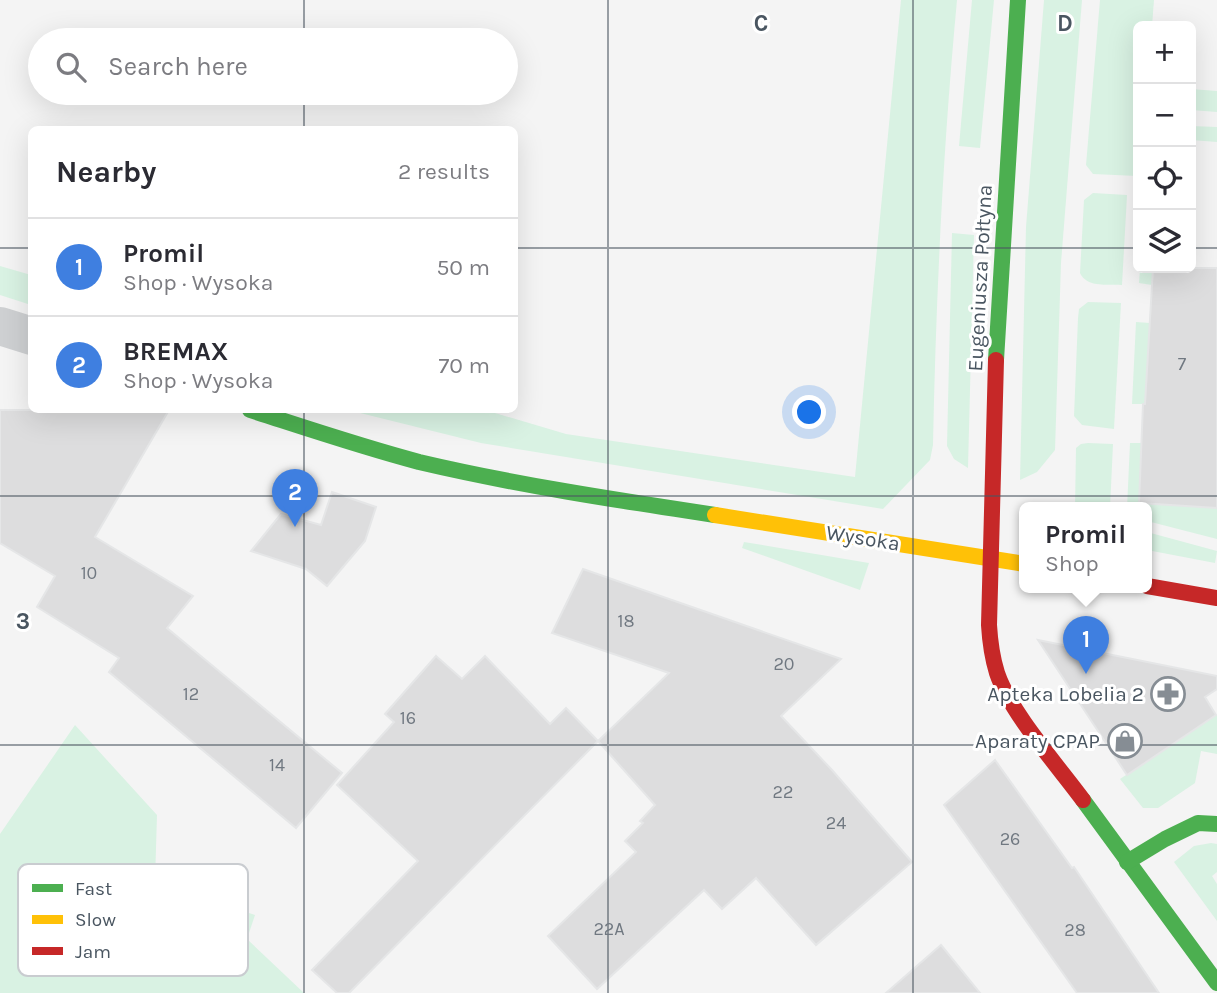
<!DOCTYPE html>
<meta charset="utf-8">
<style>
body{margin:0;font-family:Karla,sans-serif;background:#f7f7f7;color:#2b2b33}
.controls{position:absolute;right:21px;top:21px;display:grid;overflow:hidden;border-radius:10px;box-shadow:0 7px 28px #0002}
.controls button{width:63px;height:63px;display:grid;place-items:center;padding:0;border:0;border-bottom:2px solid #e1e1e2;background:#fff;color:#2b2b33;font:35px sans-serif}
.you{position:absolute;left:810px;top:413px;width:24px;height:24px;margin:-18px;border:5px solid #fff;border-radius:50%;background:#1a73e8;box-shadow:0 0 0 10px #1a73e833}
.badge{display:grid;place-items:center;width:46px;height:46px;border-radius:50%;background:#868d94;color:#fff;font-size:23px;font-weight:700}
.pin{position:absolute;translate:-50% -58px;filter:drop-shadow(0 2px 4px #0008)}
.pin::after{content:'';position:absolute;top:37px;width:24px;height:21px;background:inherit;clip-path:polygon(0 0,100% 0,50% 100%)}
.popup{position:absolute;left:1019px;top:502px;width:133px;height:91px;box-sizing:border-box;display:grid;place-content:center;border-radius:10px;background:#fff;filter:drop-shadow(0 2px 5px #0005);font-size:23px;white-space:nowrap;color:#7c7c81}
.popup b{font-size:26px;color:#2b2b33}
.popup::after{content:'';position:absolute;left:50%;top:100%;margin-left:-14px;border:14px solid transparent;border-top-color:#fff}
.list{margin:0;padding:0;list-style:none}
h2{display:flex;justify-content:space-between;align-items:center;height:91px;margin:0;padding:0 28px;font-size:30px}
h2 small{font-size:23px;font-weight:400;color:#7c7c81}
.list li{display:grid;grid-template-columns:46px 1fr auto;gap:21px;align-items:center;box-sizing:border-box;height:98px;padding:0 28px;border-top:2px solid #e1e1e2}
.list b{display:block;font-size:26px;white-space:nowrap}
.list p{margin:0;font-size:23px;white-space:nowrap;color:#7c7c81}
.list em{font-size:23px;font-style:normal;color:#7c7c81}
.icon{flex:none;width:38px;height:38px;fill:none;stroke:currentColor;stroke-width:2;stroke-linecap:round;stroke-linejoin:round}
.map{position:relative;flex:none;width:1217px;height:993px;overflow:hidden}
.search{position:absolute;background:#fff;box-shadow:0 7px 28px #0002;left:28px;top:28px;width:490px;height:77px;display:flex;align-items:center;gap:18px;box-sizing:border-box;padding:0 24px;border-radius:38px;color:#7c7c81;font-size:26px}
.panel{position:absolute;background:#fff;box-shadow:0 7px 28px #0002;left:28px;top:126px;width:490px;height:287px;border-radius:10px}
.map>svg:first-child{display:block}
</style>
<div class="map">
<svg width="1217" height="993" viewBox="0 0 1217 993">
<rect width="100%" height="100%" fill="#f4f4f4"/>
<g fill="#d9f2e3">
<path d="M901,0H957C943,150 936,295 933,445L930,460L883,509L481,443L348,410H485L566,434L855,477Z"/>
<path d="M972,0H994L980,148L959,146Z"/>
<path d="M1044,0H1082L1061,263L1055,450L1037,472L1020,480L1026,227Z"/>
<path d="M1100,0H1154L1152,26H1138L1137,176L1093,174L1086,165Z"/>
<path d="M1191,89L1217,91V112L1191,110Z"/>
<path d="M1191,126L1217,127V142L1191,140Z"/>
<path d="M1093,193L1127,195L1122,285C1108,284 1087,288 1080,273L1084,200Z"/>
<path d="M952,233L974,235L968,468L954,459L947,446Z"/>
<path d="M0,266L31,275V305L0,295Z"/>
<path d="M1140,268H1153L1152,285L1139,283Z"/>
<path d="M1088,302L1121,303L1114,429L1082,425L1074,416L1078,318L1079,309Z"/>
<path d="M1136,322L1150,323L1145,404H1132Z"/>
<path d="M1088,443L1113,444L1110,508H1075L1076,448L1081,444Z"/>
<path d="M1130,443H1143L1217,508V539L1147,521V508H1127Z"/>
<path d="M1147,532L1217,551L1215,563L1147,550Z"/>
<path d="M744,542L869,563L860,590L742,548Z"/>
<path d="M1217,715V754L1201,751L1195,783L1158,808H1143L1120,779Z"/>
<path d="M75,725L157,815L155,882L255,915L247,939L304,993H0V834Z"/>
<path d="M1211,843L1217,844V872L1212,876L1217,884V921L1174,862L1194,846Z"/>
</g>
<g fill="#ddddde" stroke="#e5e6e7" stroke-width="2">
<path d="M1153,268H1217V508L1139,503L1143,404H1145Z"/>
<path d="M0,410H169L95,537L193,596L167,628L342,773L296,828L109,672L119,658L37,607L55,576L0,543Z"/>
<path d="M332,492L376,507L365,541L327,586L306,569L251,551L281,514L321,525Z"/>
<path d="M583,569L841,659L781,716L832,770L912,862L816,945L756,878L722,909L704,890L597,989L548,936L636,852L625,841L643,823L640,821L655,805L598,741L669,673L552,633Z"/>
<path d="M1038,640L1217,676V689L1205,697L1216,715L1127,775Z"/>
<path d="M436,656L462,679L485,656L550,724L566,708L598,741L349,993H337L312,970L418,861L337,785L394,722L385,714Z"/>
<path d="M995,760L1072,868L1074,867L1159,993H1077L944,805Z"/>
<path d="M941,945L980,993H886Z"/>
</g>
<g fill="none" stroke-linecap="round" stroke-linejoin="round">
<path stroke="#ced0d2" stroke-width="38" d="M0,326L32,336"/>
<g stroke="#4caf50" stroke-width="16">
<path d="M996,360L1018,0"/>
<path d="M250,410C306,428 362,447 419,462C517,485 616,500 715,515"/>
<path d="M1083,800L1217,983"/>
<path d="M1127,862L1165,839L1198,823L1217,824"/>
</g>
<path stroke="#ffc107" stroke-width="16" d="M715,515L1025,564"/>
<g stroke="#c62828" stroke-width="16">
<path d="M996,360L989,625C990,642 992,657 997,673C1010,712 1058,766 1083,800"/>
<path d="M1147,586L1217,598"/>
</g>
</g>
<path fill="none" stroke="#4a5661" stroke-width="2" stroke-opacity="0.55" d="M304,0V40M608,0V993M913,0V993M304,93V130M0,248H32M514,248H1138M1191,248H1217M304,410V993M0,496H1217M0,745H1217"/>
<defs>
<g id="pharmacy-ring" transform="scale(1.75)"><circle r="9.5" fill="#fff" stroke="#868d94" stroke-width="1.5"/><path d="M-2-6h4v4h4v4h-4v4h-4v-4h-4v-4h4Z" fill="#868d94"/></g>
<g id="shop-ring" transform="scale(1.75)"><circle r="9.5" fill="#fff" stroke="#868d94" stroke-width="1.5"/><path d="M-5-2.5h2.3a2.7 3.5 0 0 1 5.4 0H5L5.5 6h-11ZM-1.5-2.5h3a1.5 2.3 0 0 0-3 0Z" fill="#868d94"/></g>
</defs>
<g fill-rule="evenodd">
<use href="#pharmacy-ring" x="1168" y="694"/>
<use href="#shop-ring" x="1125" y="741"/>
</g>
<g text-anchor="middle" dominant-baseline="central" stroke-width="6" stroke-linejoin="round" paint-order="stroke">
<g font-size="18" fill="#707881">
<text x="1182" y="364">7</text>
<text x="89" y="573">10</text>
<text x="626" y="621">18</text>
<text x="784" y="664">20</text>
<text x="191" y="694">12</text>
<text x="408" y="718">16</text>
<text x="277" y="765">14</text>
<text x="783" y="792">22</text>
<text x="836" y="823">24</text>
<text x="1010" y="839">26</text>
<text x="609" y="929">22A</text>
<text x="1075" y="930">28</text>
</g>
<g font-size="21" fill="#4a5661" stroke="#fff">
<text transform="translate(980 278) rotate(-87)">Eugeniusza Połtyna</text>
<text transform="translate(863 538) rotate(9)">Wysoka</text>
</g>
<g font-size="21" fill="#4a5661" stroke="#fff" text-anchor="end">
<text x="1144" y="694">Apteka Lobelia 2</text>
<text x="1100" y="741">Aparaty CPAP</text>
</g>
</g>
<rect x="18" y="864" width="230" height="112" rx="10" fill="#fff" stroke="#c9ccd0" stroke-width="2"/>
<rect x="32" y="884" width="31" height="8" fill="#4caf50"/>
<rect x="32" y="915" width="31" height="9" fill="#ffc107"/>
<rect x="32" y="947" width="31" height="8" fill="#c62828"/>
<g font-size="19" fill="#4a5661">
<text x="75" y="895">Fast</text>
<text x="75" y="926">Slow</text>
<text x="75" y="958">Jam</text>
</g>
<g font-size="23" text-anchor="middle" font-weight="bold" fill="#4a5661" stroke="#fff" stroke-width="6" stroke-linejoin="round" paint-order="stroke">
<text x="761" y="31">C</text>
<text x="1065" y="31">D</text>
<text x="23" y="629">3</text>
</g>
</svg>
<div class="controls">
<button>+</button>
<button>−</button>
<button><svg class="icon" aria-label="locate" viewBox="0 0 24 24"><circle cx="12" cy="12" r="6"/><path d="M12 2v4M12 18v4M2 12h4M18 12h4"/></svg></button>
<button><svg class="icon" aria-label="layers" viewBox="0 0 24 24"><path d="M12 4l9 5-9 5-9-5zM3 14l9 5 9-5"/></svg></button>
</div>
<div class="you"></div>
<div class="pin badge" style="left:1086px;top:674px;background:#3f7fe0">1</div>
<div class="popup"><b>Promil</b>Shop</div>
<div class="pin badge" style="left:295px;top:527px;background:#3f7fe0">2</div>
<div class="search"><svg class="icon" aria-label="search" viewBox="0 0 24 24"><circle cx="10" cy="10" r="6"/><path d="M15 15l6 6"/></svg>Search here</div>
<section class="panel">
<h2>Nearby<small>2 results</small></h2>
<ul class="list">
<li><span class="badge" style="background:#3f7fe0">1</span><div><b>Promil</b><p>Shop · Wysoka</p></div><em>50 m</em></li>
<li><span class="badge" style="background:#3f7fe0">2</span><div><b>BREMAX</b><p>Shop · Wysoka</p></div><em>70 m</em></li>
</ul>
</section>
</div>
